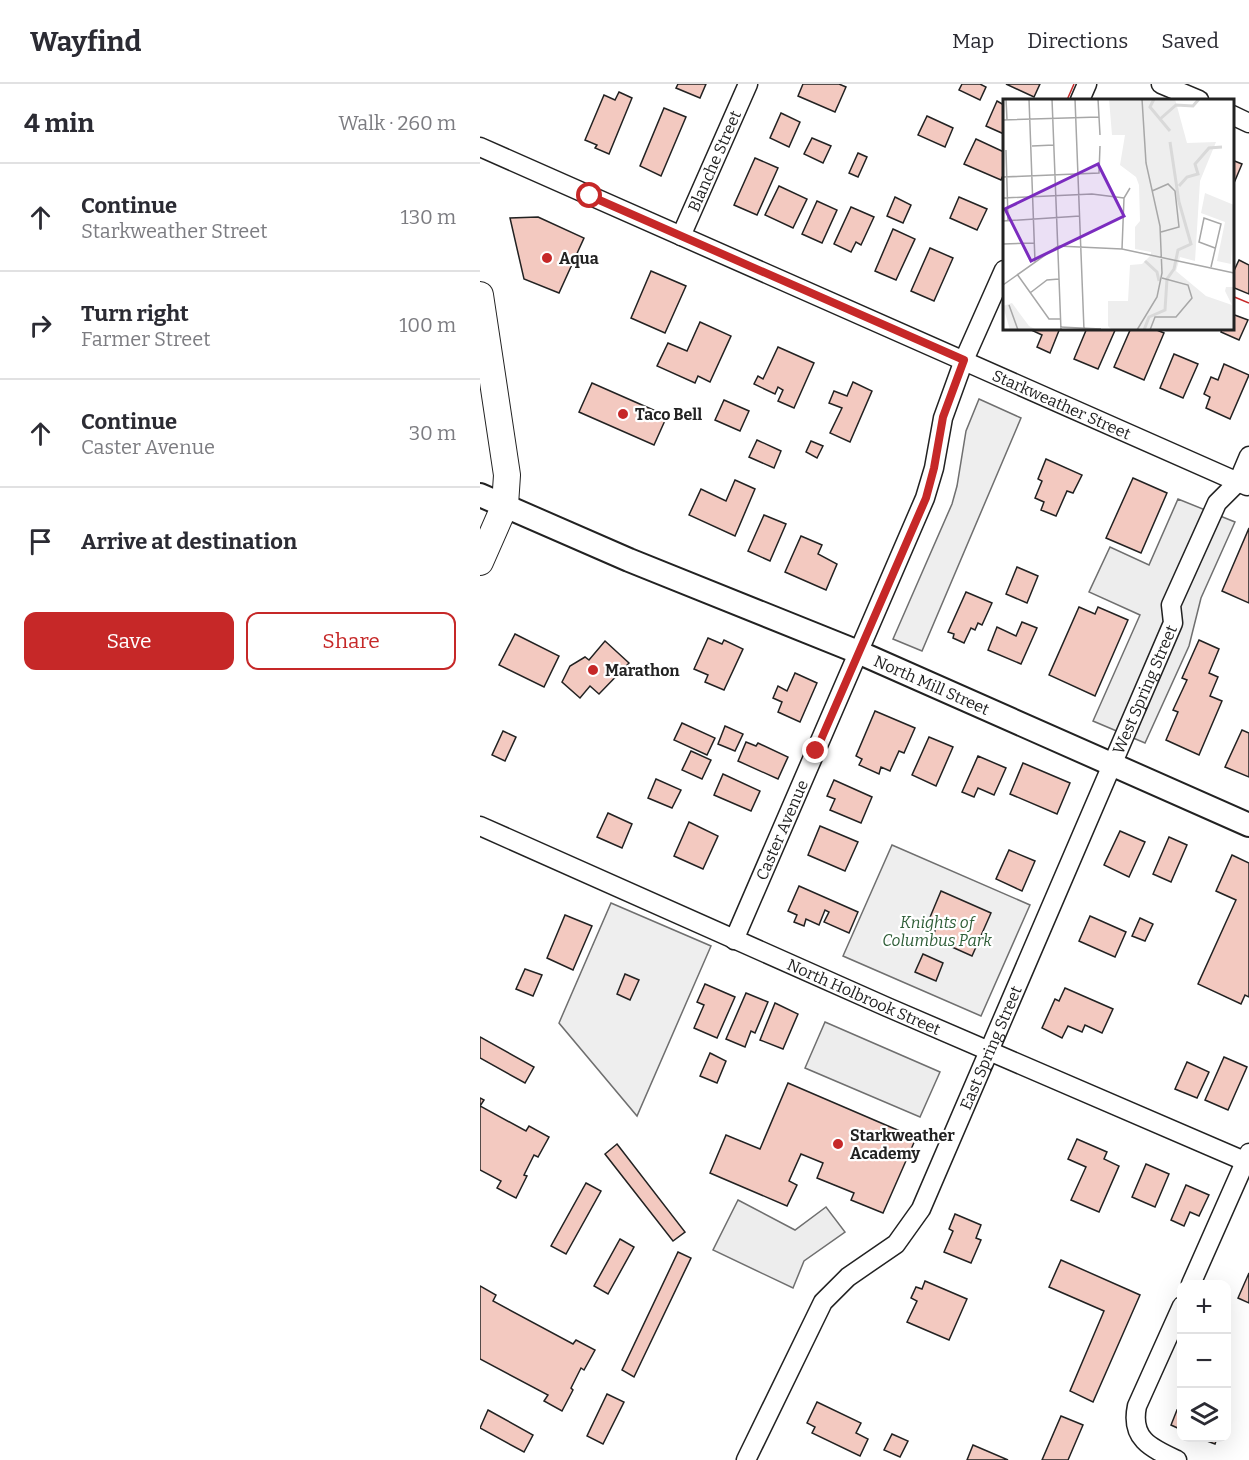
<!DOCTYPE html>
<meta charset="utf-8">
<style>
body{margin:0;font-family:Bitter,serif;background:#f2f2f3;color:#2b2b33}
.controls{position:absolute;right:18px;bottom:18px;display:grid;overflow:hidden;border-radius:12px;box-shadow:0 6px 24px #0002}
.controls button{width:54px;height:54px;display:grid;place-items:center;padding:0;border:0;border-bottom:2px solid #e1e1e2;background:#fff;color:#2b2b33;font:30px sans-serif}
.stop{position:absolute;width:18px;height:18px;margin:-14px;border:4px solid #c62828;border-radius:50%;background:#fff}
.stop.end{background:#c62828;border-color:#fff;box-shadow:0 2px 6px #0008}
.list{margin:0;padding:0;list-style:none}
h2{display:flex;justify-content:space-between;align-items:center;height:78px;margin:0;padding:0 24px;font-size:26px}
h2 small{font-size:20px;font-weight:400;color:#7c7c81}
.list li{display:grid;grid-template-columns:39px 1fr auto;gap:18px;align-items:center;box-sizing:border-box;height:108px;padding:0 24px;border-top:2px solid #e1e1e2}
.list b{display:block;font-size:22px;white-space:nowrap}
.list p{margin:0;font-size:20px;white-space:nowrap;color:#7c7c81}
.list em{font-size:20px;font-style:normal;color:#7c7c81}
.actions{display:flex;gap:12px;padding:18px 24px}
.actions a{flex:1;padding:14px 0;border:2px solid #c62828;border-radius:12px;text-align:center;font-size:21px;color:#c62828}
.actions .main{background:#c62828;color:#fff}
.icon{flex:none;width:33px;height:33px;fill:none;stroke:currentColor;stroke-width:2;stroke-linecap:round;stroke-linejoin:round}
.map{position:relative;flex:none;width:769px;height:1376px;overflow:hidden}
header{display:flex;align-items:center;gap:36px;box-sizing:border-box;height:84px;padding:0 30px;background:#fff;border-bottom:2px solid #e1e1e2}
header strong{font-size:28px}
nav{display:flex;gap:33px;margin-inline-start:auto;font-size:21px}
main{display:flex}
aside{flex:1;background:#fff}
.map>svg:first-child{display:block}
</style>
<header>
<strong>Wayfind</strong>
<nav><a>Map</a><a>Directions</a><a>Saved</a></nav>
</header>
<main>
<aside>
<h2>4 min<small>Walk · 260 m</small></h2>
<ul class="list">
<li><svg class="icon" aria-label="ahead" viewBox="0 0 24 24"><path d="M12 20V5M6 11l6-6 6 6"/></svg><div><b>Continue</b><p>Starkweather Street</p></div><em>130 m</em></li>
<li><svg class="icon" aria-label="right" viewBox="0 0 24 24"><path d="M7 20v-9h11M14 6l5 5-5 5"/></svg><div><b>Turn right</b><p>Farmer Street</p></div><em>100 m</em></li>
<li><svg class="icon" aria-label="ahead" viewBox="0 0 24 24"><path d="M12 20V5M6 11l6-6 6 6"/></svg><div><b>Continue</b><p>Caster Avenue</p></div><em>30 m</em></li>
<li><svg class="icon" aria-label="arrive" viewBox="0 0 24 24"><path d="M6 21V4h12l-3 4 3 4H6"/></svg><div><b>Arrive at destination</b></div></li>
</ul>
<div class="actions"><a class="main">Save</a><a>Share</a></div>
</aside>
<div class="map">
<svg width="769" height="1376" viewBox="0 0 769 1376">
<rect width="100%" height="100%" fill="#fff"/>
<g fill="#eee" stroke="#6f6f6f" stroke-width="1.5">
<path d="M499,315L541,334L442,567L413,555L472,420L477,402L486,347Z"/>
<path d="M412,761L550,821L501,932L363,872Z"/>
<path d="M131,819L231,862L157,1032L79,939Z"/>
</g>
<g fill="#ededed" stroke="#6f6f6f" stroke-width="1.5">
<path d="M698,415L755,438L721,514L709,562L665,659L613,637L660,531L609,508L630,463L669,481Z"/>
<path d="M345,938L460,988L440,1033L325,984Z"/>
<path d="M258,1116L315,1146L346,1123L365,1148L324,1177L313,1204L233,1166Z"/>
</g>
<g fill="#f3c9c0" stroke="#222" stroke-width="1.5">
<path d="M198,0H226L220,14L196,4Z"/>
<path d="M323,0H359L366,3L355,28L318,12Z"/>
<path d="M482,0H500L506,3L500,16L479,6Z"/>
<path d="M526,0H560L554,13Z"/>
<path d="M139,8L152,14L129,70L115,64L117,61L105,56L124,11L135,16Z"/>
<path d="M517,17L524,21V50L506,42Z"/>
<path d="M184,24L206,33L181,92L160,82Z"/>
<path d="M301,29L320,38L309,63L290,54Z"/>
<path d="M447,32L473,44L465,63L438,51Z"/>
<path d="M332,54L351,62L343,79L324,70Z"/>
<path d="M496,55L524,68V89L521,96L484,80Z"/>
<path d="M378,69L387,73L378,93L369,89Z"/>
<path d="M275,74L298,84L277,131L254,121Z"/>
<path d="M752,76L762,80L754,99L752,98Z"/>
<path d="M299,102L327,115L313,144L285,131Z"/>
<path d="M415,113L431,121L423,139L407,132Z"/>
<path d="M479,113L507,125L497,146L470,134Z"/>
<path d="M337,117L357,126L342,159L322,150Z"/>
<path d="M371,123L394,133L381,161L376,158L371,168L354,160Z"/>
<path d="M58,133L104,154L79,209L44,195L30,134Z"/>
<path d="M413,145L435,155L416,196L395,187Z"/>
<path d="M450,164L473,174L454,217L431,207Z"/>
<path d="M759,176L769,181V210L752,203V191Z"/>
<path d="M171,187L206,202L185,249L151,234Z"/>
<path d="M752,230L768,236L759,256L741,248L742,244H752Z"/>
<path d="M220,238L251,252L230,298L218,292L215,299L177,282L188,259L207,267Z"/>
<path d="M552,244H580L570,269L557,263L562,251L551,246Z"/>
<path d="M607,244H636L618,285L594,275Z"/>
<path d="M651,244H672L684,249L664,296L634,283Z"/>
<path d="M298,263L334,279L314,324L298,317L303,306L298,303L295,310L274,300L278,292L283,295Z"/>
<path d="M694,270L718,280L703,314L680,304Z"/>
<path d="M744,280L769,291L750,335L726,324L730,313L724,310L731,293L738,296Z"/>
<path d="M373,298L392,307L370,358L350,349L362,324L349,319L354,307L367,312Z"/>
<path d="M112,299L187,332L174,361L99,328Z"/>
<path d="M244,316L269,327L260,347L235,336Z"/>
<path d="M277,356L301,367L294,384L269,373Z"/>
<path d="M331,357L343,362L337,374L326,368Z"/>
<path d="M566,375L602,391L593,409L587,407L576,432L561,426L564,418L555,414L562,397L558,395Z"/>
<path d="M653,394L687,409L661,469L626,454Z"/>
<path d="M255,396L275,405L255,452L209,431L221,405L246,417Z"/>
<path d="M284,431L306,440L290,477L268,467Z"/>
<path d="M769,444V519L742,507Z"/>
<path d="M321,452L342,461L338,470L357,480L346,506L305,488Z"/>
<path d="M537,483L558,492L547,519L526,510Z"/>
<path d="M486,508L512,519L502,541L498,539L495,546L491,544L484,559L473,554L474,550L468,548Z"/>
<path d="M599,523L615,530L618,523L648,536L615,612L569,591Z"/>
<path d="M542,538L557,544L541,580L508,566L517,543L536,552Z"/>
<path d="M35,550L79,572L64,603L19,581Z"/>
<path d="M228,554L242,560L244,556L263,565L244,606L225,598L228,591L214,585Z"/>
<path d="M719,556L739,565L729,589L738,593L730,612L742,617L719,671L686,656L698,628L693,626L707,596L702,594Z"/>
<path d="M125,557L149,579L119,610L110,602L100,614L82,598L90,582L105,573L109,576Z"/>
<path d="M315,589L337,599L320,638L298,628L302,618L293,614L298,602L307,607Z"/>
<path d="M395,627L435,644L424,669L419,667L410,687L401,683L399,690L379,681L382,675L376,672Z"/>
<path d="M202,639L235,654L227,671L194,656Z"/>
<path d="M245,642L263,650L255,667L238,660Z"/>
<path d="M762,646L769,649V693L745,683Z"/>
<path d="M23,647L36,653L25,677L12,671Z"/>
<path d="M449,653L473,663L456,702L432,691Z"/>
<path d="M266,658L276,662L278,659L308,673L298,695L258,677Z"/>
<path d="M211,667L231,676L222,695L202,686Z"/>
<path d="M498,672L526,684L514,711L498,704L494,713L482,708Z"/>
<path d="M543,679L590,699L577,730L530,710Z"/>
<path d="M243,690L280,707L271,727L234,711Z"/>
<path d="M176,695L201,706L192,724L168,714Z"/>
<path d="M354,696L392,713L381,739L350,726L355,715L347,712Z"/>
<path d="M128,729L152,740L142,764L117,753Z"/>
<path d="M209,738L238,752L223,785L194,772Z"/>
<path d="M340,742L378,758L365,787L328,771Z"/>
<path d="M640,747L665,758L649,793L624,781Z"/>
<path d="M689,753L707,761L691,798L673,790Z"/>
<path d="M529,766L555,777L542,807L516,795Z"/>
<path d="M752,771L769,779V913L765,911L761,920L718,900L756,816L736,807Z"/>
<path d="M319,802L378,828L369,849L344,838L349,828L345,826L339,841L326,835L324,842L314,838L317,831L308,827Z"/>
<path d="M461,807L511,829L492,872L452,854L457,842L448,838Z"/>
<path d="M85,831L112,842L93,886L67,874Z"/>
<path d="M610,832L646,848L635,873L599,857Z"/>
<path d="M660,834L673,840L665,857L652,852Z"/>
<path d="M443,870L463,879L456,897L435,888Z"/>
<path d="M45,885L62,891L53,912L36,905Z"/>
<path d="M145,890L159,896L150,916L137,910Z"/>
<path d="M225,900L255,913L237,954L214,944L224,921L217,918Z"/>
<path d="M585,904L633,925L622,949L605,941L602,948L588,942L582,954L562,944L575,915L579,917Z"/>
<path d="M266,909L288,918L275,949L271,947L265,963L246,955Z"/>
<path d="M295,919L318,930L303,965L280,956Z"/>
<path d="M0,953L54,983L45,999L0,974Z"/>
<path d="M230,969L246,977L237,999L220,992Z"/>
<path d="M744,973L767,983L748,1026L725,1016Z"/>
<path d="M707,978L729,988L717,1014L695,1005Z"/>
<path d="M308,999L436,1054L403,1129L371,1116L374,1109L337,1094L343,1079L321,1070L309,1097L317,1101L307,1122L230,1089L246,1051L280,1065Z"/>
<path d="M0,1014L4,1016L0,1022L46,1047L49,1042L69,1053L58,1073L54,1071L44,1091L47,1092L36,1114L17,1104L21,1097L0,1086Z"/>
<path d="M597,1055L627,1068L624,1075L639,1082L619,1128L591,1116L606,1083L588,1075Z"/>
<path d="M137,1060L205,1148L193,1157L125,1070Z"/>
<path d="M666,1080L689,1090L675,1123L652,1113Z"/>
<path d="M106,1099L121,1107L86,1170L71,1162Z"/>
<path d="M706,1101L729,1111L719,1132L710,1128L704,1142L691,1136Z"/>
<path d="M475,1130L501,1141L496,1154L501,1156L491,1179L464,1168L473,1147L469,1145Z"/>
<path d="M140,1155L154,1163L128,1210L114,1202Z"/>
<path d="M198,1168L211,1174L154,1293L142,1286Z"/>
<path d="M581,1176L660,1211L613,1318L590,1307L624,1227L569,1203Z"/>
<path d="M769,1189V1219L758,1214Z"/>
<path d="M445,1197L487,1215L469,1256L427,1238L437,1217L431,1214L436,1203L442,1205Z"/>
<path d="M0,1202L16,1211L13,1217L93,1260L96,1256L115,1266L104,1286L101,1284L91,1304L93,1306L82,1327L64,1317L68,1311L0,1275Z"/>
<path d="M127,1310L144,1318L123,1360L107,1352Z"/>
<path d="M337,1318L381,1339L376,1349L388,1355L380,1372L332,1349L335,1343L327,1339Z"/>
<path d="M8,1326L53,1351L44,1368L0,1344Z"/>
<path d="M697,1326L702,1328V1346L691,1341Z"/>
<path d="M581,1332L603,1341L588,1376H562Z"/>
<path d="M412,1350L428,1357L420,1373L404,1366Z"/>
<path d="M719,1354H737L735,1360Z"/>
<path d="M493,1361L528,1376H487Z"/>
</g>
<g fill="none" stroke-linecap="round" stroke-linejoin="round">
<g stroke="#222" stroke-width="21">
<g id="minor">
<path d="M681,0L719,16"/>
<path d="M600,16L607,0"/>
<path d="M752,31L769,39"/>
<path id="s1" d="M0,63L767,402"/>
<path id="s2" d="M201,152L268,0"/>
<path id="s3" d="M0,742L407,923L769,1079"/>
<path id="s4" d="M254,856L445,414L454,384L463,334L484,276L524,186"/>
<path d="M711,1200L769,1069"/>
<path id="s5" d="M266,1376L343,1218L368,1193L416,1160L441,1125L693,539L691,521L737,419L758,398L769,372"/>
<path d="M697,1376C671,1364 650,1355 657,1322L702,1222"/>
</g>
</g>
<g stroke="#222" stroke-width="26">
<g id="tertiary">
<path id="s6" d="M0,411L149,476L378,568L769,741"/>
</g>
</g>
<g stroke="#222" stroke-width="28">
<path id="secondary" d="M0,211L27,391L25,421L0,478"/>
</g>
<use href="#minor" stroke="#fff" stroke-width="18"/>
<use href="#tertiary" stroke="#fff" stroke-width="22"/>
<use href="#secondary" stroke="#fff" stroke-width="26"/>
<g stroke="#c62828" stroke-width="1.5" stroke-dasharray="21 4.5 3 4.5" stroke-linecap="butt">
<path d="M587,16L594,0"/>
<path d="M752,212L769,219"/>
</g>
</g>
<g fill="none" stroke-linecap="round" stroke-linejoin="round">
<path stroke="#c62828" stroke-width="8" d="M110,112L484,276L463,333L454,384L446,414L336,667"/>
</g>
<g fill="#c62828" stroke="#fff" stroke-width="2">
<circle cx="67" cy="174" r="6"/>
<circle cx="143" cy="330" r="6"/>
<circle cx="113" cy="586" r="6"/>
<circle cx="358" cy="1060" r="6"/>
</g>
<g text-anchor="middle" dominant-baseline="central" stroke-width="4.5" stroke-linejoin="round" paint-order="stroke">
<g font-size="16" fill="#222" stroke="#fff">
<text stroke="none"><textPath href="#s2" startOffset="82">Blanche Street</textPath></text>
<text stroke="none"><textPath href="#s1" startOffset="636">Starkweather Street</textPath></text>
<text stroke="none"><textPath href="#s6" startOffset="490">North Mill Street</textPath></text>
<text stroke="none"><textPath href="#s5" startOffset="878">West Spring Street</textPath></text>
<text stroke="none"><textPath href="#s4" startOffset="120">Caster Avenue</textPath></text>
<text stroke="none"><textPath href="#s3" startOffset="420">North Holbrook Street</textPath></text>
<text stroke="none"><textPath href="#s5" startOffset="488">East Spring Street</textPath></text>
</g>
<g font-size="16" font-weight="bold" fill="#222" stroke="#fff" text-anchor="start">
<text x="79" y="174">Aqua</text>
<text x="155" y="330">Taco Bell</text>
<text x="125" y="586">Marathon</text>
<text x="370" y="1051">Starkweather<tspan x="370" dy="18">Academy</tspan></text>
</g>
<g font-size="16" font-style="italic" fill="#2f5e38" stroke="#fff">
<text x="457" y="838">Knights of<tspan x="457" dy="18">Columbus Park</tspan></text>
</g>
</g>
<g transform="translate(523 15)">
<rect width="231" height="231" fill="#fff"/>
<path d="M106,0H172L184,44L213,43L197,82L192,162L177,158L173,172L203,197L229,206L222,192L223,188H231V231H109L105,227V202H125L127,166L139,165L148,156V153L132,150V128L137,122L136,86L133,78L117,66L122,36H109ZM202,94L231,106L228,165L214,162L222,123L198,114ZM9,204L26,227L34,231H7L0,207Z" fill="#eee"/>
<path fill="none" stroke="#d9d9d9" stroke-width="3" d="M151,0L147,8L167,32M156,21L173,6L190,7L196,0M176,87L184,78L195,75L192,65L206,49L219,48M142,162L154,173L156,182M141,231L146,218L162,211L164,180L171,170L175,151L188,145L176,103L167,43"/>
<path fill="none" stroke="#a7a7a7" stroke-width="1.5" d="M3,0L4,21M26,0L32,163M49,0L58,231M72,0L81,231M95,0L97,36M0,21L96,18M29,47L51,46M3,51L5,121M0,78L96,74L97,47M149,92L165,85L172,92L176,128L158,133M0,99L89,95L121,99M0,122L77,117M0,145L31,144M119,150L121,99L127,89M208,168L218,125L201,119L196,143L212,149M14,175L46,220H57M0,186L55,147L119,150L231,174M27,194L44,181L56,180M6,206L15,231M57,228L98,230M134,231L154,198L159,174L157,127L143,64L139,0M147,231L152,218H173L189,199L185,186L159,179"/>
<path fill="#7b2cbf" fill-opacity="0.15" stroke="#7b2cbf" stroke-width="3" d="M95,65L121,117L28,162L2,110Z"/>
<rect width="231" height="231" fill="none" stroke="#222" stroke-width="3"/>
</g>
</svg>
<div class="controls">
<button>+</button>
<button>−</button>
<button><svg class="icon" aria-label="layers" viewBox="0 0 24 24"><path d="M12 4l9 5-9 5-9-5zM3 14l9 5 9-5"/></svg></button>
</div>
<div class="stop" style="left:110px;top:112px"></div>
<div class="stop end" style="left:336px;top:667px"></div>
</div>
</main>
